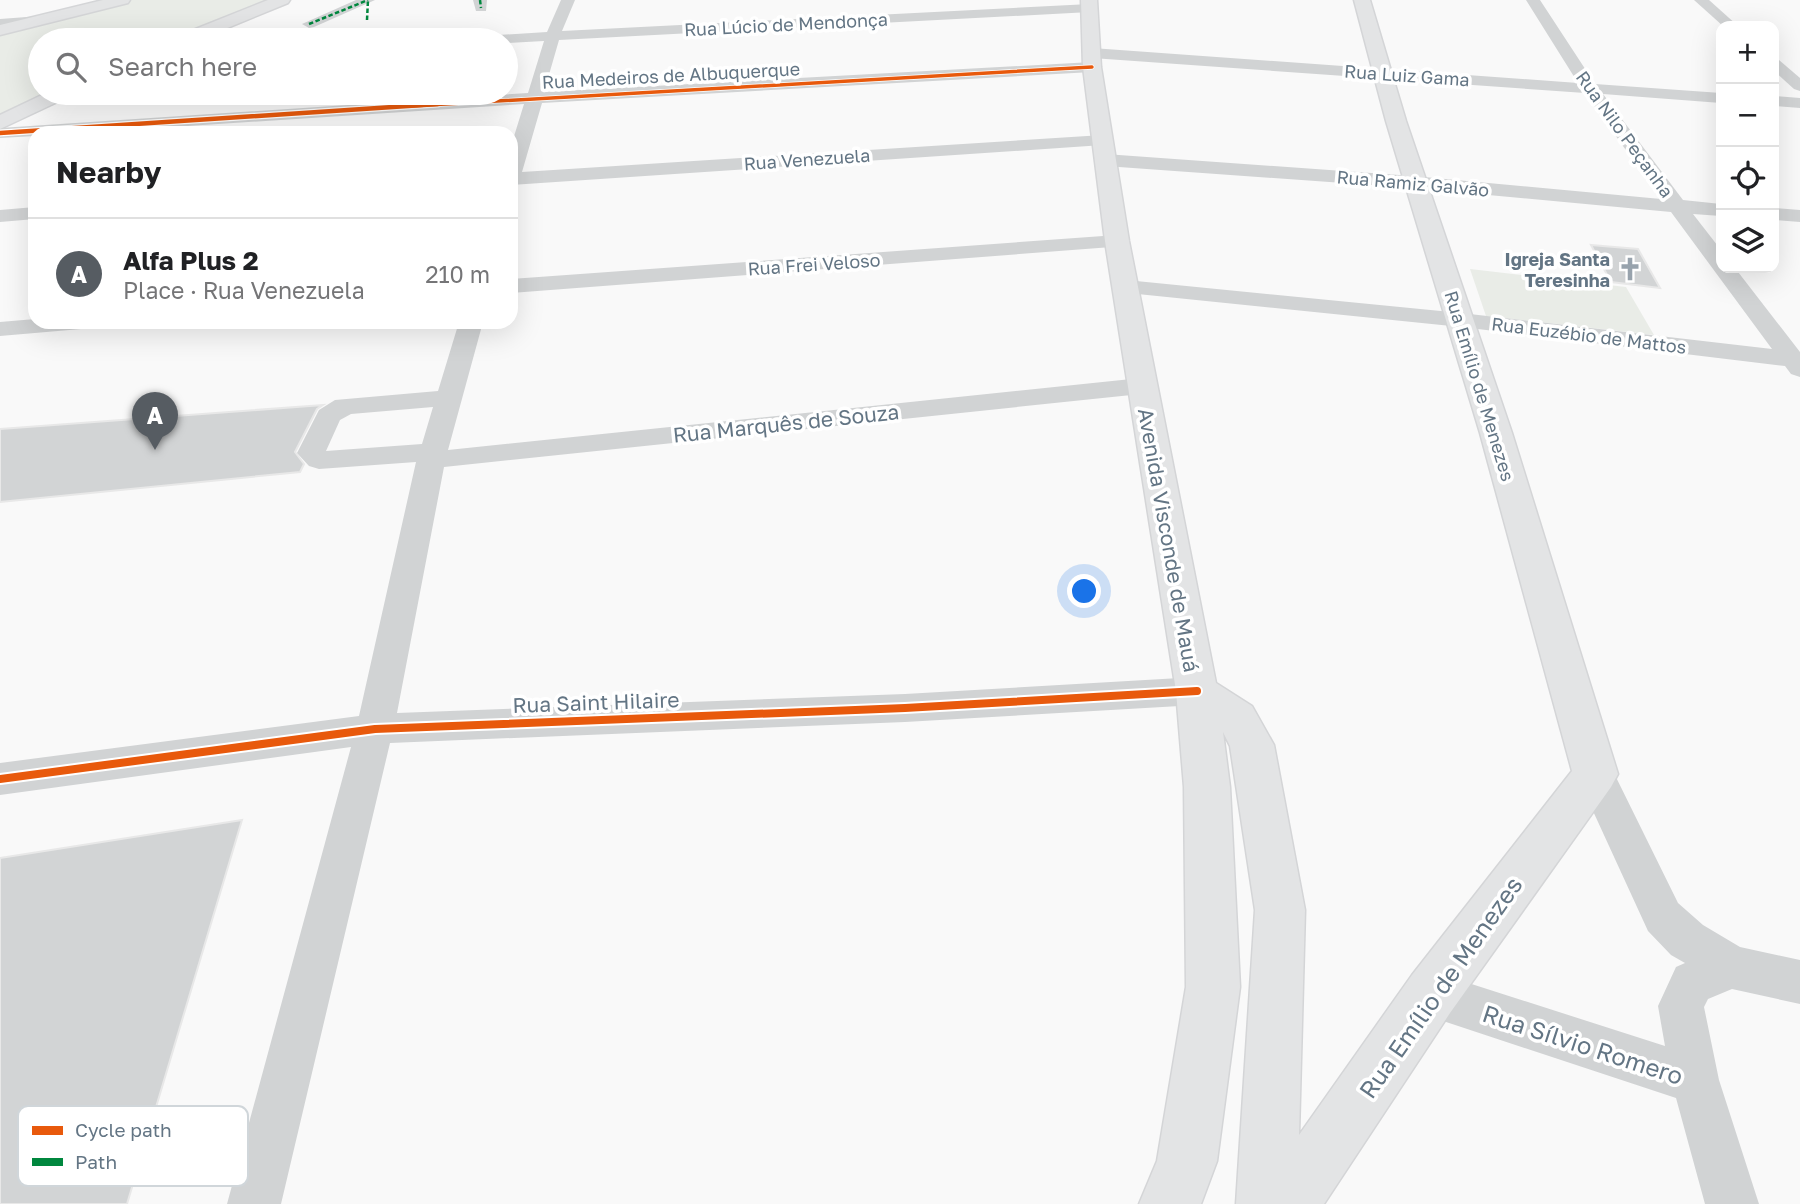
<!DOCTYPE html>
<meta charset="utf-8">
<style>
body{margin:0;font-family:"Golos Text",sans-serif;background:#f6f6f6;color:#202124}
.controls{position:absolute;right:21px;top:21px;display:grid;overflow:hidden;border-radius:14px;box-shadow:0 7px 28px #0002}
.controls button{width:63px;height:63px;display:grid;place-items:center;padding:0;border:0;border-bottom:2px solid #e0e0e0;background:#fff;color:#202124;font:35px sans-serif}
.you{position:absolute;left:1085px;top:592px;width:24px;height:24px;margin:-18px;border:5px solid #fff;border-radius:50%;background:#1a73e8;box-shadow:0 0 0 10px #1a73e833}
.badge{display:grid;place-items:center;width:46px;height:46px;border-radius:50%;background:#565c62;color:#fff;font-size:23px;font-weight:700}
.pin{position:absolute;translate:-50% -58px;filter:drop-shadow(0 2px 4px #0008)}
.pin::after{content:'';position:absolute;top:37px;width:24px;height:21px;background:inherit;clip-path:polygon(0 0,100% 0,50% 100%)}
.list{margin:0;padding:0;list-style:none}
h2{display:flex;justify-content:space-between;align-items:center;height:91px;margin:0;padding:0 28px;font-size:30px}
h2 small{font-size:23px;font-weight:400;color:#757577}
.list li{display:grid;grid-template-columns:46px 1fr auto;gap:21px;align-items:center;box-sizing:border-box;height:112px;padding:0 28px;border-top:2px solid #e0e0e0}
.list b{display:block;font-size:26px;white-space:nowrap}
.list p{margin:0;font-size:23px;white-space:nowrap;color:#757577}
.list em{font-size:23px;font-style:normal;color:#757577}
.icon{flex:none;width:38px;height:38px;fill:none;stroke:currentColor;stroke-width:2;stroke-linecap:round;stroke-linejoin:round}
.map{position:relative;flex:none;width:1800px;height:1204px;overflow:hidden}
.search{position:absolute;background:#fff;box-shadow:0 7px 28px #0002;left:28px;top:28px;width:490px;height:77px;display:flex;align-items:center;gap:18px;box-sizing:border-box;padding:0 24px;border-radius:38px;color:#757577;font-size:26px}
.panel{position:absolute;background:#fff;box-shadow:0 7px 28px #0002;left:28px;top:126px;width:490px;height:203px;border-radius:21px}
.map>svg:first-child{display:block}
</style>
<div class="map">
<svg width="1800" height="1204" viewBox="0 0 1800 1204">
<rect width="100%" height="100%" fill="#f9f9f9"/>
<g fill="#e9ece7">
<path d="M132,0H272L178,40H40V93H59L0,119V35Z"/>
<path d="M1470,269L1626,287L1654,335L1486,316Z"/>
</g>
<g fill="#d2d4d5" stroke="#e8e8e8" stroke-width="2">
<path d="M1591,245L1638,249L1660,288L1611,282Z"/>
<path d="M323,405L317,409L295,452L304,464L300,472L0,502V429Z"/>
<path d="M242,820L127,1204H0V858Z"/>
</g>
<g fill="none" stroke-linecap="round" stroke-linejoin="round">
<g stroke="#d4d5d7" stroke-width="3">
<g id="major">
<path d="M103,0H130L128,3L0,35V25Z"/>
<path d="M268,0H290L288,3L198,40H175L178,36Z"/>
<path d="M1081,0H1097L1101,67L1129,241L1216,683L1252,706L1274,745L1305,910L1299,1135L1412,975L1572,771L1480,433L1386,121L1354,0H1370L1406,121L1512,433L1618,774L1611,787L1450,1013L1324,1204H1236L1255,910L1230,746L1223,732L1230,787L1240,987L1217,1161L1201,1204H1139L1157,1161L1186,987L1184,787L1176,691L1105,241L1083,67Z"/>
<path d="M46,93H71L68,97L0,129V115Z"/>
</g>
</g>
<g fill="#d1d3d4" fill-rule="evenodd">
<path d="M356,0H375L314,27L309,28L302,24Z"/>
<path d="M473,0H487L486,11H476Z"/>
<path d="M561,0H575L562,31L1090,4L1097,8L1090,12L559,40L544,92L1092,62L1100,67L1092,72L542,103L522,172L1103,135L1112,140L1103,145L511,185V146L524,104L81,133H35V136L0,138V128L528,93L544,41L506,43V40H475L482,36L547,32Z"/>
<path d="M1526,0H1540L1595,84L1721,93V103L1603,94L1683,200L1721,204V216L1693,214L1721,250V268H1735L1800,352V377L1791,374L1785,366L1461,327L1118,292L1115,287L1118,282L1126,280L1461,313L1772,349L1671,212L1413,188L1105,166L1096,160L1105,154L1413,176L1661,199L1585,93L1092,58L1084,53L1092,48L1578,83Z"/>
<path d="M1694,0H1709L1738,26H1723Z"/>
<path d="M40,16L45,17V23L0,27V19Z"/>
<path d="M1774,58L1779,60L1800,78V91L1794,89L1774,71Z"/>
<path d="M1774,96L1800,98V108L1774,106Z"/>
<path d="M35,207V219L0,222V210Z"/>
<path d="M1774,208L1800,210V222L1774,220Z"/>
<path d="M1117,235L1125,236L1128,241L1125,246L511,293V279Z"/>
<path d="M35,319V322H93L90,327L81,329L0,336V322Z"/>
<path d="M459,322H483L448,450L1141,378L1150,380L1154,386L1150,392L1141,394L444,467L397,713L905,694L1197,677L1210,681L1215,691L1210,701L1197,705L905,722L390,743L281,1204H227L351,747L0,795V763L359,716L416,462L319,469L309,466L297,453L319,410L335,400L438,391ZM433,407L422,444L326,451L340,420L351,414Z"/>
<path d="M1595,758L1609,763L1678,903L1703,925L1740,947L1800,960V1004L1732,989L1708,999L1704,1007L1719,1080L1759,1204H1705L1676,1098L1431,1017L1415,1010L1408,994L1415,978L1431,971L1665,1046L1658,1006L1676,967L1685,963L1671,955L1648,931L1576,774L1581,763Z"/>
</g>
<use href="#major" fill="#e3e4e5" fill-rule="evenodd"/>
<g stroke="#00873e" stroke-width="2.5" stroke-dasharray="4.5 2.5" stroke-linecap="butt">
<path d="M480,0L481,8"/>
<path d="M367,20L368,0"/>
<path d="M309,24L368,0"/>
</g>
<g stroke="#fff" stroke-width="5">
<path id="cycleway-far2" d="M411,106L1092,67"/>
</g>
<g stroke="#fff" stroke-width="7">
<path id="cycleway-far1" d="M0,133L438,104"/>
</g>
<g stroke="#fff" stroke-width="12">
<path id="cycleway" d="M0,779L375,729L905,708L1197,691"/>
</g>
<use href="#cycleway-far2" stroke="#e8590c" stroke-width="3.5"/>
<use href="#cycleway-far1" stroke="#e8590c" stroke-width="4.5"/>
<use href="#cycleway" stroke="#e8590c" stroke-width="8"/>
</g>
<defs>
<g id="church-bare" transform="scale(1.89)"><path d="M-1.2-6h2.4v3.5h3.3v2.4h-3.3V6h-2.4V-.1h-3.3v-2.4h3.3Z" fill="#98a3ad" stroke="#fff" stroke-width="2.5" paint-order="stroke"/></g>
</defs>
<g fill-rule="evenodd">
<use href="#church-bare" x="1630" y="269"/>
</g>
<g text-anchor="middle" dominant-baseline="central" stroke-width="7" stroke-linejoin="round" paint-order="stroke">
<g font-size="18" fill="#637584" stroke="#fff">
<text transform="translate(786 24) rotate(-3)">Rua Lúcio de Mendonça</text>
<text transform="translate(671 75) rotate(-3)">Rua Medeiros de Albuquerque</text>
<text transform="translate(1407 75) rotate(4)">Rua Luiz Gama</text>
<text transform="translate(1625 134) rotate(54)">Rua Nilo Peçanha</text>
<text transform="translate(807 159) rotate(-4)">Rua Venezuela</text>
<text transform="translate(1413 183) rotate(5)">Rua Ramiz Galvão</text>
<text transform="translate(814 264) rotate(-4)">Rua Frei Veloso</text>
<text transform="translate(1589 335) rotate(7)">Rua Euzébio de Mattos</text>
<text transform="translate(1480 386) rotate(73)">Rua Emílio de Menezes</text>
</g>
<g font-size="18" font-weight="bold" fill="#637584" stroke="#fff" text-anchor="end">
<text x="1610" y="259">Igreja Santa<tspan x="1610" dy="21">Teresinha</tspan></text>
</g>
<g font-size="21" fill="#637584" stroke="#fff">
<text transform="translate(786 423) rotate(-6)">Rua Marquês de Souza</text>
<text transform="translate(1169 540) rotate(80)">Avenida Visconde de Mauá</text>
<text transform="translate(596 702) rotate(-2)">Rua Saint Hilaire</text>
</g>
<g font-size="24" fill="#637584" stroke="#fff">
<text transform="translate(1440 987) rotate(-55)">Rua Emílio de Menezes</text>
<text transform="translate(1583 1044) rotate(18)">Rua Sílvio Romero</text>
</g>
</g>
<rect x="18" y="1106" width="230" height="80" rx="10" fill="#fff" stroke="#d0d6da" stroke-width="2"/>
<rect x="32" y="1126" width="31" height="9" fill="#e8590c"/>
<rect x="32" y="1158" width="31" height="8" fill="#00873e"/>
<g font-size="19" fill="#637584">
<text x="75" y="1137">Cycle path</text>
<text x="75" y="1169">Path</text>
</g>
</svg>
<div class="controls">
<button>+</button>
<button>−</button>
<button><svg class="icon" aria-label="locate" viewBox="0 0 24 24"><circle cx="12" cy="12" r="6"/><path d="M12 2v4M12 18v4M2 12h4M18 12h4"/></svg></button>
<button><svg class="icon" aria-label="layers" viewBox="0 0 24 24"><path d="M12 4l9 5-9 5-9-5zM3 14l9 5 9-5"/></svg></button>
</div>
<div class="you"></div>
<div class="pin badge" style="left:155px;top:450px">A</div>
<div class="search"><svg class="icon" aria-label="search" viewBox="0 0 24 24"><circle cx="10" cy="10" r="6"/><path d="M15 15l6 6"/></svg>Search here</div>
<section class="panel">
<h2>Nearby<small></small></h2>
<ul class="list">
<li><span class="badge">A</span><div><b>Alfa Plus 2</b><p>Place · Rua Venezuela</p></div><em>210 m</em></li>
</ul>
</section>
</div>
